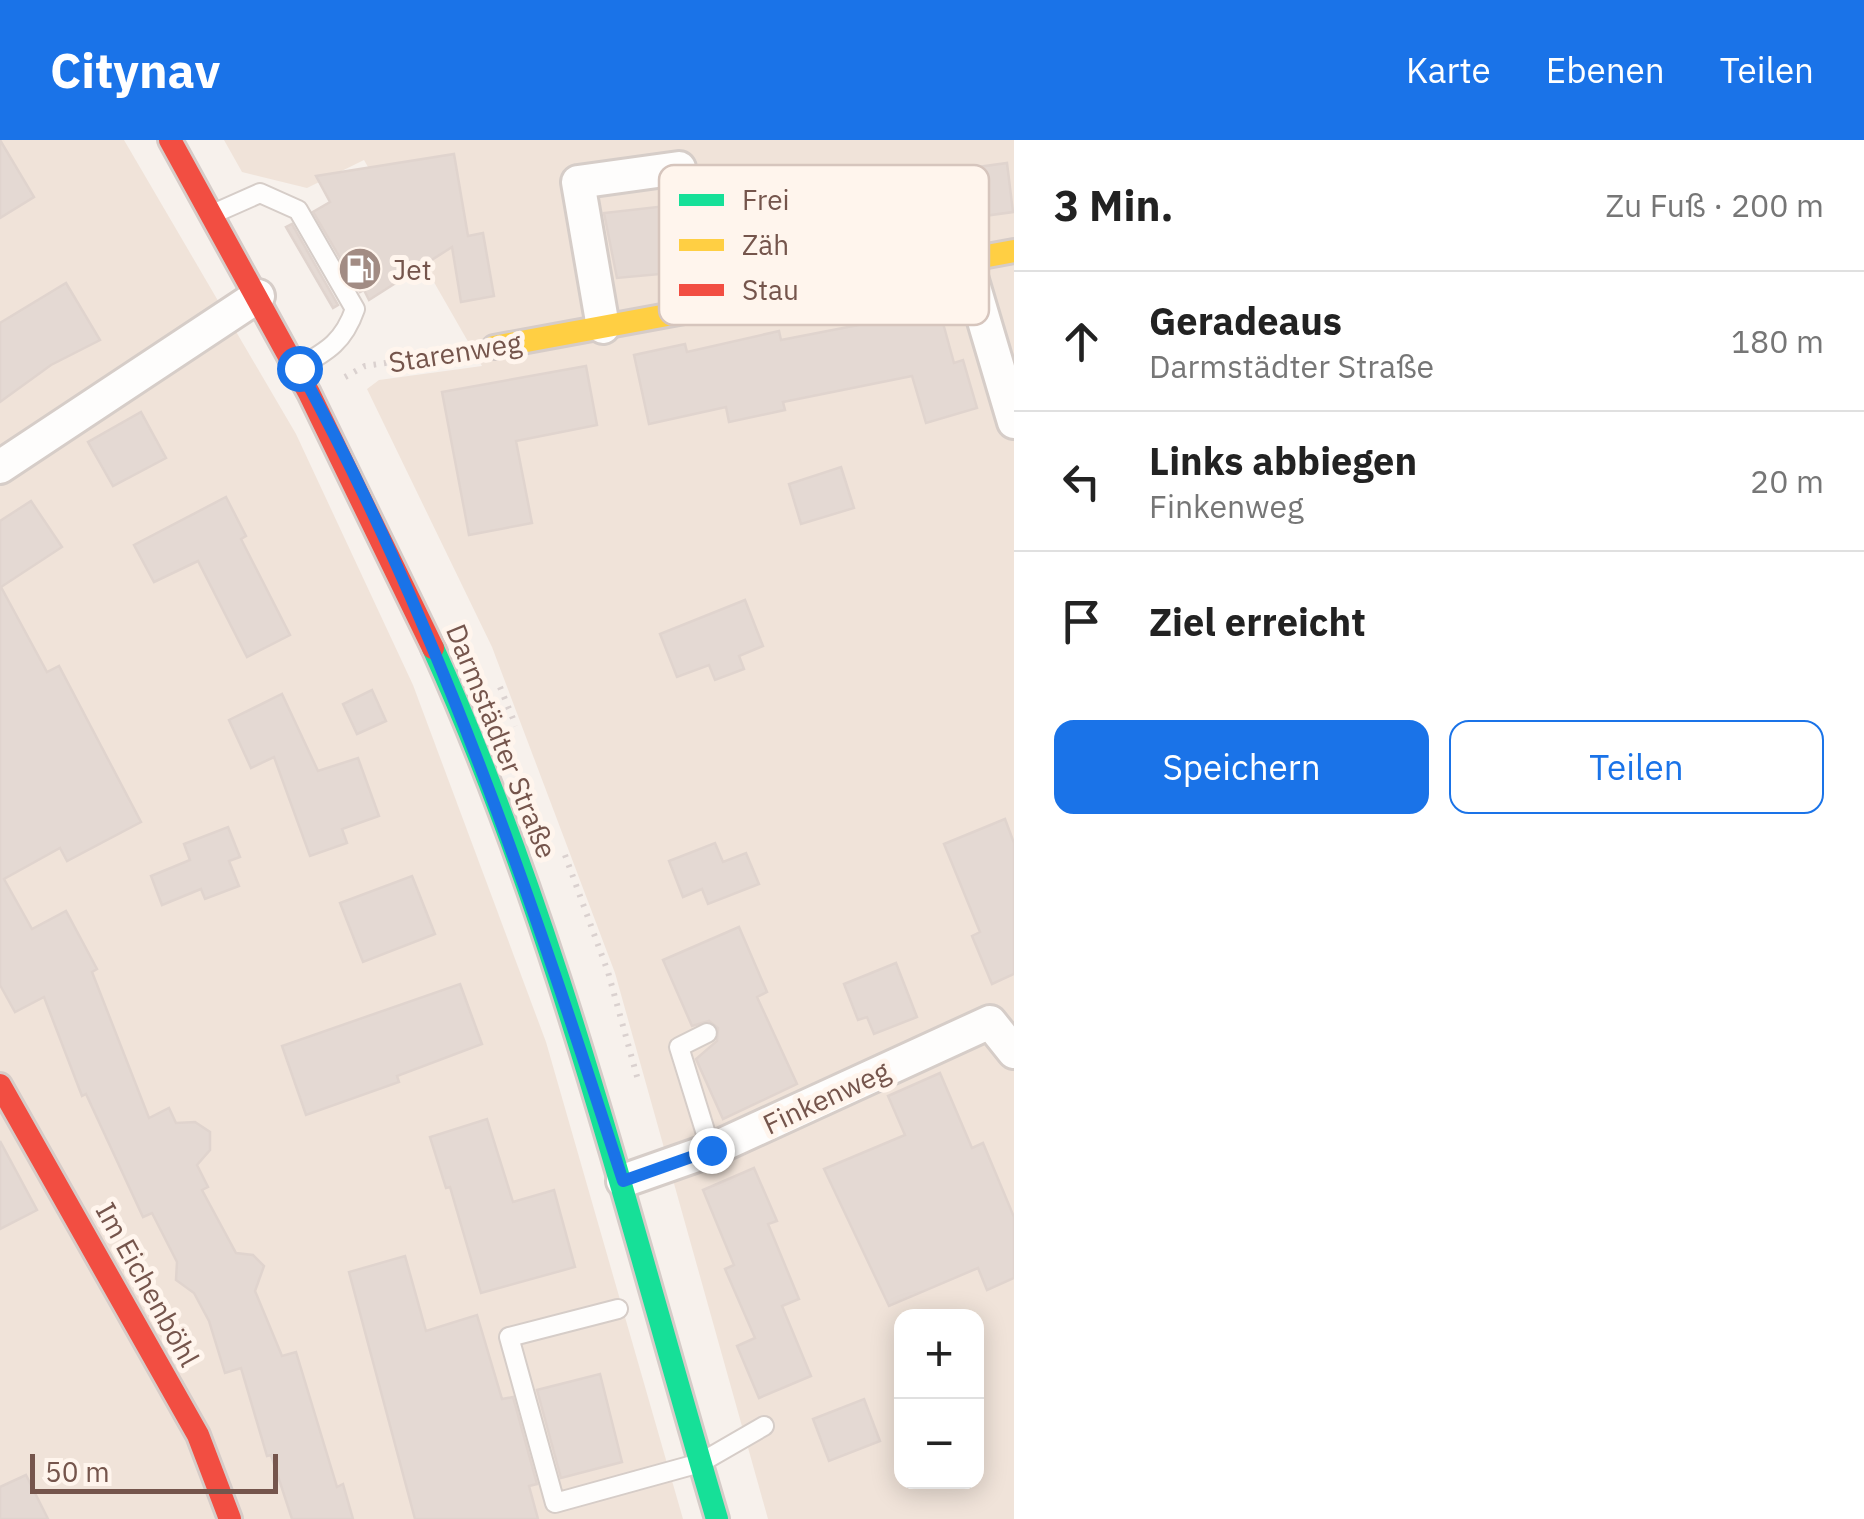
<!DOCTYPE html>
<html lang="de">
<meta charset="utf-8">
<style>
body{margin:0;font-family:"IBM Plex Sans",sans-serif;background:#f6f6f6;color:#222}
.controls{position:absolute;right:30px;bottom:30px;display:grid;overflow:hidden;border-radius:20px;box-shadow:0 5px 25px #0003}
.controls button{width:90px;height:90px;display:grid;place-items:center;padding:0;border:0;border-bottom:2px solid #e0e0e0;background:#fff;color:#222;font:50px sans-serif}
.scale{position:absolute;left:30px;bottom:25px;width:248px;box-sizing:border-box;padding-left:10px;border:5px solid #75554c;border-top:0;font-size:28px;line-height:35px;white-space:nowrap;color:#75554c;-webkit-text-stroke:8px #fff5ed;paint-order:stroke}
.stop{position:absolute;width:30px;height:30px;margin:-22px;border:8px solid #1a73e8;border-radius:50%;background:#fff}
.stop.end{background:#1a73e8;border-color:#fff;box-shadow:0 2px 10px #0008}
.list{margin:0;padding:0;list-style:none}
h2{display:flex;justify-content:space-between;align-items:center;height:130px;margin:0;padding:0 40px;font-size:42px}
h2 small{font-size:32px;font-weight:400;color:#767676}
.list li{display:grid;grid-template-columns:65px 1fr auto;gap:30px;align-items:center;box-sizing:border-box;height:140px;padding:0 40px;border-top:2px solid #e0e0e0}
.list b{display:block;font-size:38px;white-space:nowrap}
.list p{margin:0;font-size:32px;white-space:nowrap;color:#767676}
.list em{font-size:32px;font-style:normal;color:#767676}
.actions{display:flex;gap:20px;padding:30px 40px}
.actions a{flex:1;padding:22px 0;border:2px solid #1a73e8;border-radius:20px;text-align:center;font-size:35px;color:#1a73e8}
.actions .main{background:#1a73e8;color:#fff}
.icon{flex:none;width:55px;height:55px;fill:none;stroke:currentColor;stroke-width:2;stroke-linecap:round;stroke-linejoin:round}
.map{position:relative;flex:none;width:1014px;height:1379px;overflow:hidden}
header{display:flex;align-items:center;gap:60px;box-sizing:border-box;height:140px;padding:0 50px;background:#1a73e8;color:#fff}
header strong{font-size:48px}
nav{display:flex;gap:55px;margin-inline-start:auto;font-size:35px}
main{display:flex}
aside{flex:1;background:#fff}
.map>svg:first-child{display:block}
</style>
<header>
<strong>Citynav</strong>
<nav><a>Karte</a><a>Ebenen</a><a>Teilen</a></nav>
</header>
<main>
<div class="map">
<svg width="1014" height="1379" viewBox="0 0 1014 1379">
<rect width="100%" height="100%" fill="#f7f1ec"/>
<g fill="#f0e3d9" fill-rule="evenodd">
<path d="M0,0H124L296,294L413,545L546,902L683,1379H0Z"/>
<path d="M224,0H1014V1379H768L615,833L492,507L367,249L379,240L482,226L364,20L307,48L242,32ZM902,1176H976V1342H902Z"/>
</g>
<g fill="#e4d9d3" stroke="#e0d4ce" stroke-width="2.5">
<path d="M0,0L34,57L0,78Z"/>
<path d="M454,14L468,96L483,93L494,156L461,162L452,107L369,160L364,150L360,152L313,72L330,62L316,36Z"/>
<path d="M1007,23L1013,72L947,81L941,32Z"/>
<path d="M818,26L820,39L886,32L894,104L747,126L617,138L604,73L737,58L736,49L790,41L788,30Z"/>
<path d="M292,84L338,165L333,168L286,87Z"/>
<path d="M66,143L100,200L51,225L0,262V183Z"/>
<path d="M935,154L954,223L963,220L977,268L926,283L912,236L783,262L785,270L729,282L726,267L649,284L634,215L685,204L687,212L779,191L781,200L879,181L875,165Z"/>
<path d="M586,226L597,285L516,301L532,383L469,395L442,252Z"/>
<path d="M141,272L166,318L113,346L88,302Z"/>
<path d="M841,327L854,368L801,384L789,344Z"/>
<path d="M226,357L246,396L241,399L290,495L247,517L198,421L154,442L134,405Z"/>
<path d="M31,361L62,407L1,447L47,532L59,526L141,682L67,721L60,708L4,739L32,789L66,771L97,829L92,832L149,978L169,968L176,983L195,982L210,992V1010L197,1025L208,1047L202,1050L236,1113L253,1115L264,1126L255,1151L282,1216L296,1212L337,1347L343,1344L353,1379H292L271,1315L267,1316L241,1228L225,1233L209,1181L194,1153L176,1140L177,1122L152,1073L143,1077L86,954L82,956L44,857L15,872L0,845V381Z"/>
<path d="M745,460L763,506L739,516L744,529L715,540L709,525L677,537L660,494Z"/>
<path d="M372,550L386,581L357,594L343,564Z"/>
<path d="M282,554L318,631L358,618L379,676L342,689L347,703L310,716L274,617L251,628L229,580Z"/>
<path d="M1005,679L1014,703V834L992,844L972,796L980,792L944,704Z"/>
<path d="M228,687L240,717L229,721L239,746L205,759L201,749L162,765L151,736L190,720L184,704Z"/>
<path d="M715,703L723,722L746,713L759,744L708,764L702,749L683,757L669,721Z"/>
<path d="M412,736L435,794L363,822L340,763Z"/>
<path d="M739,787L767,852L757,857L797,944L723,979L696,919L717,901L718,888L709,881L692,886L663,820Z"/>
<path d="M896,823L917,877L874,894L867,877L858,880L844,844Z"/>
<path d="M460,844L482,904L397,936L399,942L306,975L282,906Z"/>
<path d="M940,933L972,1008L983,1003L1014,1077V1138L987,1150L978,1128L889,1166L824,1029L905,995L888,956Z"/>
<path d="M487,979L513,1062L554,1050L575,1127L481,1153L450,1047L446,1048L430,997Z"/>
<path d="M0,1001L37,1070L0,1089Z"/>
<path d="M754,1028L777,1081L768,1084L799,1159L782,1166L811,1236L759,1258L737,1206L755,1198L725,1129L734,1125L703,1050Z"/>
<path d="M405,1116L426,1191L477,1175L502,1259L513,1257L537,1344L529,1346L538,1379H415L349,1132Z"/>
<path d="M600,1234L622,1322L561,1338L537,1250Z"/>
<path d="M864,1259L880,1301L829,1321L813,1279Z"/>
<path d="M26,1335L48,1379H0V1347Z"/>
</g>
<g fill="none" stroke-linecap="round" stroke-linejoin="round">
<g stroke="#d6cdc8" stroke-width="22">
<g id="lane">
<path d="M215,73L260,53L298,70L355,169C344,201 328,211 299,227"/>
<path d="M707,893L679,907L711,1010"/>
<path d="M618,1169L509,1197L555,1363L700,1323L764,1286"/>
</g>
</g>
<g stroke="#d6cdc8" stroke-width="38">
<g id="street">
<path d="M966,120L1014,282"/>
<path d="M603,187L578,42L679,28"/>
<path d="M0,327L258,156"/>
<path d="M623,1041L711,1010L990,882L1014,912"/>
</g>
</g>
<g stroke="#d6ccc8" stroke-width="28">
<path id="fast" d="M433,508C559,787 630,1086 717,1379"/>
</g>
<g stroke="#d6ccc8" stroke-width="28">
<path id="slow" d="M494,207L1014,111"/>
</g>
<g stroke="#d6ccc8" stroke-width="28">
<g id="jam">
<path d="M170,0L309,253L433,508"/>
<path d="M0,945L198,1295L230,1379"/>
</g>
</g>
<g stroke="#dad1cf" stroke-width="6" stroke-dasharray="2.5 8" stroke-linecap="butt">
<path d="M345,237L365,226L459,212"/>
<path d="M500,547L516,586"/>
<path d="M565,715L608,832L638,940"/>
</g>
<use href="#lane" stroke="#fefdfc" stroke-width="18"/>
<use href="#street" stroke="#fefdfc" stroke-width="32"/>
<use href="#fast" stroke="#16e098" stroke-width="22"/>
<use href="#slow" stroke="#ffcf43" stroke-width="22"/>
<use href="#jam" stroke="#f24e42" stroke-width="22"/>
</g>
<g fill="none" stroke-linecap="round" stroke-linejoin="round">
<path stroke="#1a73e8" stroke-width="12" d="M299,228C440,486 533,762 623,1041L711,1010"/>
</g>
<defs>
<g id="fuel-disc" transform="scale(2.25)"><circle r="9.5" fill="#a28c84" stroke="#fff5ed"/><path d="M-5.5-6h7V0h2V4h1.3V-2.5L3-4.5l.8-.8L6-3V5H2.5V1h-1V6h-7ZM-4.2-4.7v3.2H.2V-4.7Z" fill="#fff"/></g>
</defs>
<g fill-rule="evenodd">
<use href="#fuel-disc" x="360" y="129"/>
</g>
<g text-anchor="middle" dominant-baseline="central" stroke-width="10" stroke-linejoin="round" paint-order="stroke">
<g font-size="28" fill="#75554c" stroke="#fff5ed" text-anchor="start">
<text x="392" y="129">Jet</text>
</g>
<g font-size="28" fill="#75554c" stroke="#fff5ed">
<text transform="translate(455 212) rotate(-9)">Starenweg</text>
<text transform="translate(502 601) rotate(68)">Darmstädter Straße</text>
<text transform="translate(826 957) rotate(-25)">Finkenweg</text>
<text transform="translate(148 1144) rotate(61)">Im Eichenböhl</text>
</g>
</g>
<rect x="659" y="25" width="330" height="160" rx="15" fill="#fff5ed" stroke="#d6c5bd" stroke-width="2.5"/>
<rect x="679" y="54" width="45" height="12" fill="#16e098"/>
<rect x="679" y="99" width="45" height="12" fill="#ffcf43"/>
<rect x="679" y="144" width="45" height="12" fill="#f24e42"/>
<g font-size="28" fill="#75554c">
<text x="742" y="70">Frei</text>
<text x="742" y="115">Zäh</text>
<text x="742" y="160">Stau</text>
</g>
</svg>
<div class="controls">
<button>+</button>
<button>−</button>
</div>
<div class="scale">50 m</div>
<div class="stop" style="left:299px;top:228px"></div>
<div class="stop end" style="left:711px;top:1010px"></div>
</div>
<aside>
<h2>3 Min.<small>Zu Fuß · 200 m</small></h2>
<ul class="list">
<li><svg class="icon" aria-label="ahead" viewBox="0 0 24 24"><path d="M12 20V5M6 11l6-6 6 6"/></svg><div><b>Geradeaus</b><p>Darmstädter Straße</p></div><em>180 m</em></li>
<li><svg class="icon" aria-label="left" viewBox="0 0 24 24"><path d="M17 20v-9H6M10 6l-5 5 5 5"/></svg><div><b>Links abbiegen</b><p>Finkenweg</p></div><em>20 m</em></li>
<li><svg class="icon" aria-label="arrive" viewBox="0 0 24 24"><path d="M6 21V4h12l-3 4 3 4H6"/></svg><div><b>Ziel erreicht</b></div></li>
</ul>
<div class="actions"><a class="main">Speichern</a><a>Teilen</a></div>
</aside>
</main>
